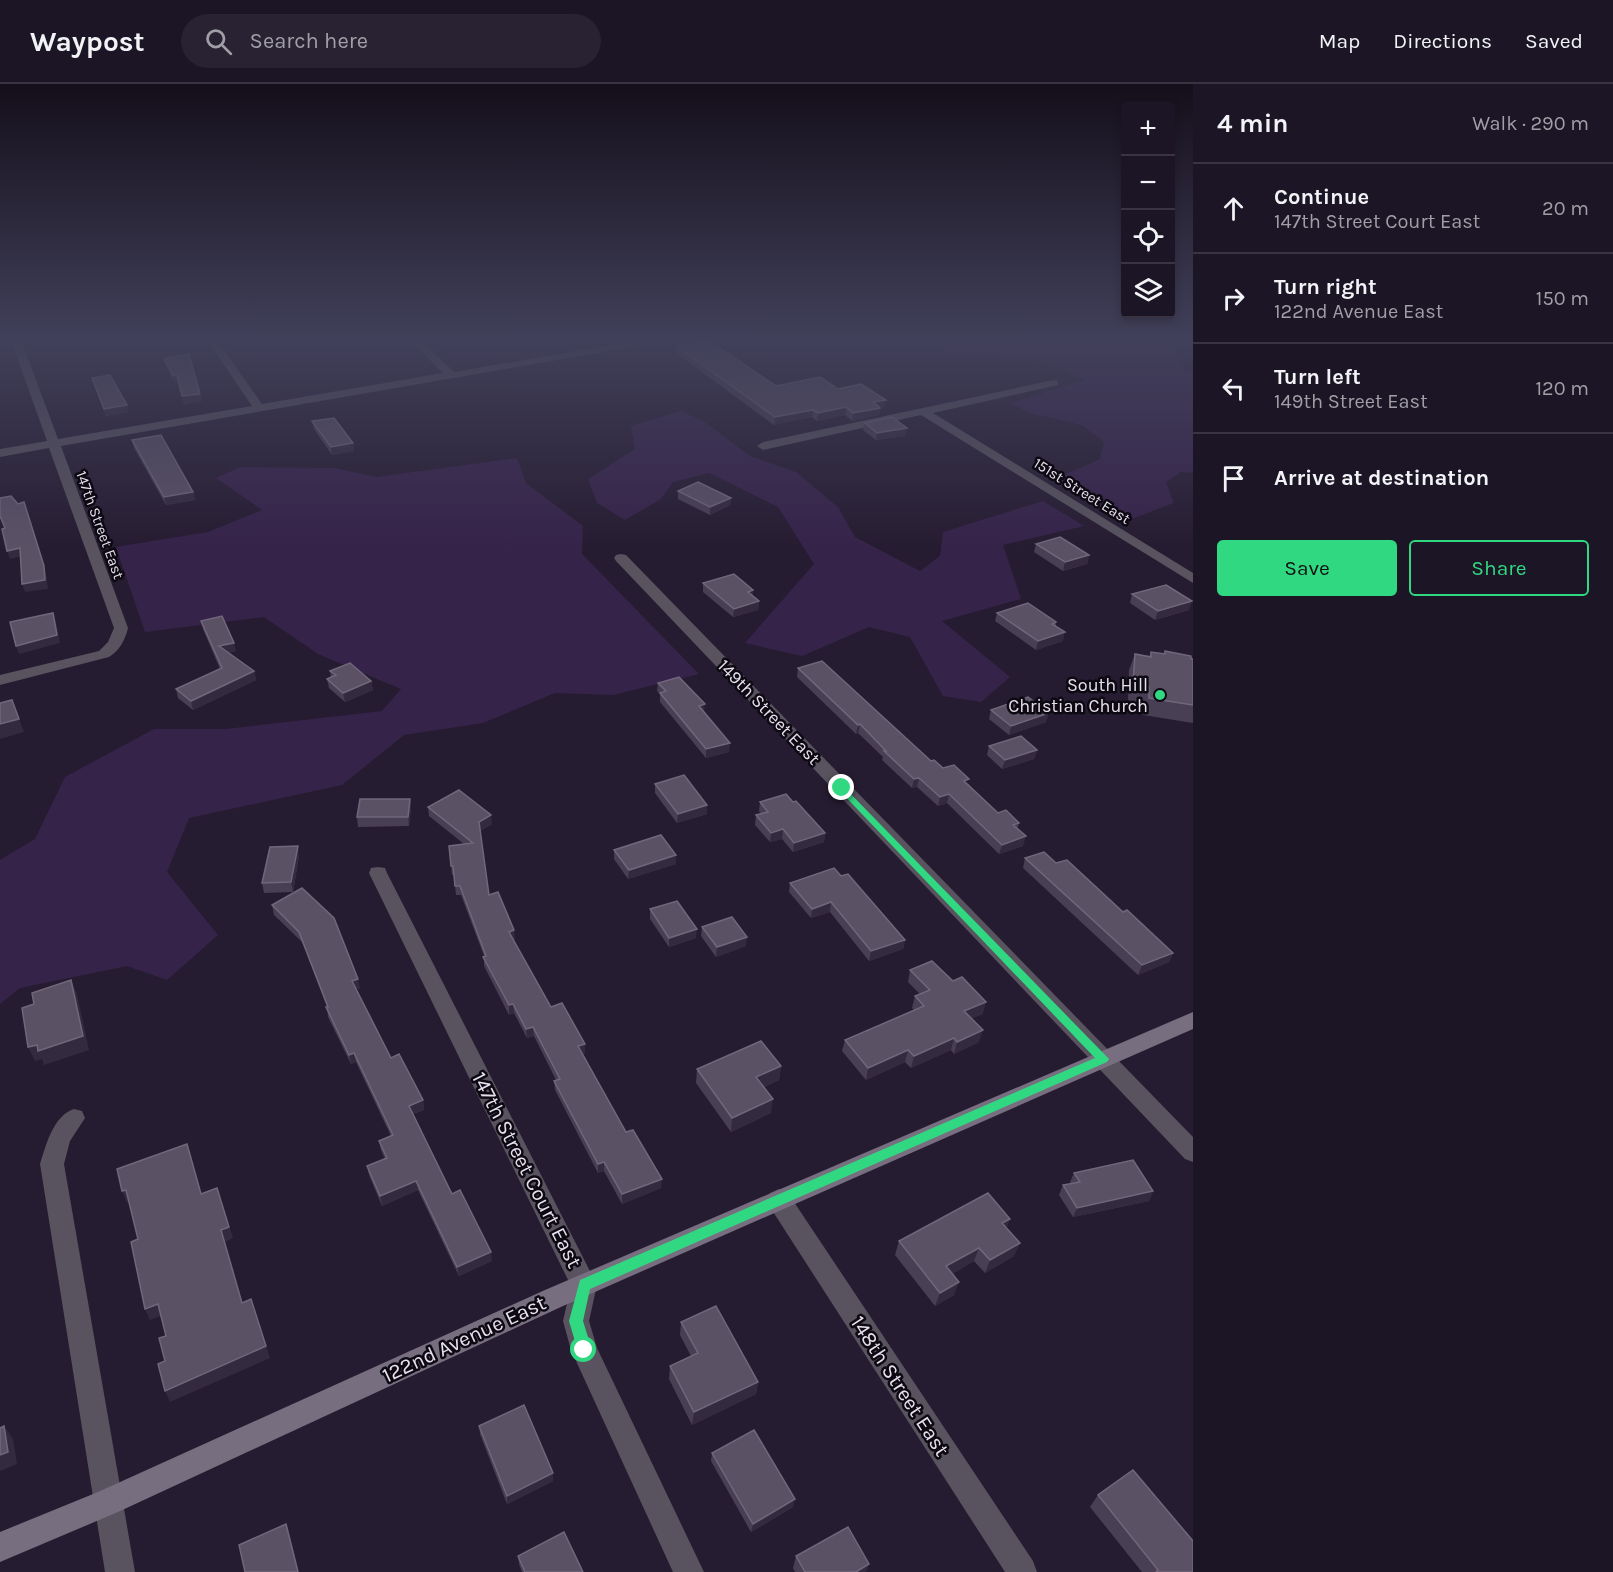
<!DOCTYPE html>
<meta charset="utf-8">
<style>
body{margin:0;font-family:Karla,sans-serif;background:#292232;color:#f1f3f6}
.controls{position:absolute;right:18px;top:18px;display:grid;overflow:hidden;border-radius:6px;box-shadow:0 3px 9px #0003}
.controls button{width:54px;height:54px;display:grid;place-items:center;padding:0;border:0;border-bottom:2px solid #3a3442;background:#1c1525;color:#f1f3f6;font:30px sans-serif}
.stop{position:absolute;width:18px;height:18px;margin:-14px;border:4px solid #31d882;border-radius:50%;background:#fff}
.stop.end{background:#31d882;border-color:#fff;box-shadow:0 2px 6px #0008}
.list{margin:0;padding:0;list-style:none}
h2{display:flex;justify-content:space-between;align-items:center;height:78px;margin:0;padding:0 24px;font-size:26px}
h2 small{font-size:20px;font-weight:400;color:#a09fa7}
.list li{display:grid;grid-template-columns:39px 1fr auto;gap:18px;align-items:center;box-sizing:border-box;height:90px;padding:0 24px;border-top:2px solid #3a3442}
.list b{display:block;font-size:22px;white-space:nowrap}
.list p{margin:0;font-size:20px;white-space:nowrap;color:#a09fa7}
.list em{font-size:20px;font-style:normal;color:#a09fa7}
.actions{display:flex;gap:12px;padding:18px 24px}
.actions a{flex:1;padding:14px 0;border:2px solid #31d882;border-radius:6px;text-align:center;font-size:21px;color:#31d882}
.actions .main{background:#31d882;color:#111}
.icon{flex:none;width:33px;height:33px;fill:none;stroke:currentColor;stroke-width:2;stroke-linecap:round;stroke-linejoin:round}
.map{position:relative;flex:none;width:1193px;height:1488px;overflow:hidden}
header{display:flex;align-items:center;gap:36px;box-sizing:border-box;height:84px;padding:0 30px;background:#1c1525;border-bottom:2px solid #3a3442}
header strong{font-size:28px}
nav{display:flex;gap:33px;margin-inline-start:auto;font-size:21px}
.search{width:420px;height:54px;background:#292232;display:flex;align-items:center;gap:15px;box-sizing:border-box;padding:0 21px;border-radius:33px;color:#a09fa7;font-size:22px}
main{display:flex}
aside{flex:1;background:#1c1525}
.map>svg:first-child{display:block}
</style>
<header>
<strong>Waypost</strong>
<div class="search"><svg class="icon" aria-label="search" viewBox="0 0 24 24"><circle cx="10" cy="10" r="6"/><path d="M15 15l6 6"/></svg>Search here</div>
<nav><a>Map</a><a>Directions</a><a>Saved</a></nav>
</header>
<main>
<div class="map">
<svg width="1193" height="1488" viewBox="0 0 1193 1488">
<rect width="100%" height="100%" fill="#261c31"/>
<g fill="#36234a">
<path d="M951,256H1169L1184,286L1193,290V389L1181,388L1166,398L1174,419L1126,437L1052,396L1100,375L1104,358L1082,341L1030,329L1010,319L1085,296L1064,285L1031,275L966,273L940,264Z"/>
<path d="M681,327L705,338L750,372L796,388L838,423L855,453L920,487L940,472L943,448L1043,417L1084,442L1003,461L1021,515L942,537L1010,593L981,618L943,612L910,553L869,543L802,572L745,559L814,480L778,423L709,389L673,398L661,415L625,436L597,419L588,395L635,365L631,342Z"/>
<path d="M517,374L526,399L583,442L582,470L699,590L613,611L555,609L483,639L404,651L342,701L189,734L167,788L218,851L167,896L127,882L20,904L0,920V776L35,755L65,693L154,645H226L382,627L401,605L318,570L264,533L145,548L116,463L208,448L262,426L216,394L240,383L335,384L376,393Z"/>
</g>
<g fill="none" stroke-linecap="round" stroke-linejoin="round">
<g fill="#58535e" fill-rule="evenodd">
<path d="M11,256H21L58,355L252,322L207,256H217L262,320L443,289L410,256H421L454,288L639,256H661L656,259L61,362L128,544C125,556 120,566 109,573L0,601V591L99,567L108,558L114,544L49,364L0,373V365L47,357Z"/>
<path d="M1054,296L1058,297V301L933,329L1193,489V499L921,331L763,366L757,362L763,358Z"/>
<path d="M621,470L626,471L1193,1053V1078L1185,1075L616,477L614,474L616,471Z"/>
<path d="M378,783L385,784L387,789L593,1193L597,1201L589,1237L597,1264L704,1488H673L571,1266L563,1237L571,1202L369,789L371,784Z"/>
<path d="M74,1025L82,1027L85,1034L70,1057L64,1080L135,1488H105L40,1080C46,1061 53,1032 74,1025Z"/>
<path d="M779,1105L788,1109L1033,1477L1037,1488H1005L770,1123L767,1116L770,1109Z"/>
</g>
<path fill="#776f80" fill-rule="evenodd" d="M1193,928V945L563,1222L118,1428L0,1478V1448L98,1408L545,1206Z"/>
</g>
<g fill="#493f55">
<path d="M676,262L776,302L838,305L885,323L880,324L879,331L852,337L845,331L817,337L812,333L774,341L676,269Z"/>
<path d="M164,274L200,310L202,317L184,320L178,298L175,299L165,281Z"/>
<path d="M92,294L128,328L106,332Z"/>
<path d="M312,337L353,359L354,367L332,371L314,345Z"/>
<path d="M865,339L907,344L905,352L876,356L863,346Z"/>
<path d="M132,356L193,408L195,416L166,421L134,364Z"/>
<path d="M678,407L731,414L730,421L710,431L678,415Z"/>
<path d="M1036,460L1089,471L1087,480L1063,487L1034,468Z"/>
<path d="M703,499L753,512L759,517L758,526L733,533L703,508Z"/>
<path d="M1132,510L1189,526L1155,536L1130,519Z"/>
<path d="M997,529L1056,538V542L1063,557L1036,566L995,537Z"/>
<path d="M201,537L236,567L228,569L254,587L256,596L193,626L178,614L176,605L220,585L203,545Z"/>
<path d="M1165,567L1193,575V639L1143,631V620L1128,616L1129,586L1135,570L1149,572L1151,568L1164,570Z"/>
<path d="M798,584L931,677L968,700L998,729L1019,739L1017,745L1023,762L999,770L947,719L938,722L917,703L912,704L882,676L883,673L858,649L856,650L797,593Z"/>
<path d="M330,587L371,597L373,606L345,618L329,604L327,595L331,593Z"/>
<path d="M658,599L704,629L729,668L706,674L660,618V610L657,607Z"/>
<path d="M991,626L1046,638L1009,651L989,635Z"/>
<path d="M989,662L1037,666L1034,675L1002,685L987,671Z"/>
<path d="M655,700L707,730L677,739L655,709Z"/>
<path d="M410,715L411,724L409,742L358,743L357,733Z"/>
<path d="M760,718H793L825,749L824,758L793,768L782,755L770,758L755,741L756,731L761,730L759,727Z"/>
<path d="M428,723L492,740L480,747L489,811L515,856H513L551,923L585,960V969L583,970L626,1048L661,1104L622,1120L604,1087L598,1089L555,1006L554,997L556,996L534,952L527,954L514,929L509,931L484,882V872L461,811H456L454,791H452L449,762L464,760L429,732Z"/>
<path d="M614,766L676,771V780L628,795L614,775Z"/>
<path d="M299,772L293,808L264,809L262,799Z"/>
<path d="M1025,774L1056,779L1123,828L1173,869L1169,878L1138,891L1023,784Z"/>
<path d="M841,792L905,856L903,865L869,877L830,828L811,834L789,808L790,799Z"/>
<path d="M272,821L360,904L356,905L391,974L423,1016L424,1026L413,1030L452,1110L492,1177L459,1192L418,1106L382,1122L369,1091L367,1082L385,1075L381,1066L379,1057L391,1052L356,978L351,980L328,933L327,923L302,858L274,831Z"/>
<path d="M650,825L696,854L669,863L650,835Z"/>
<path d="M702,843L746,862L716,873L701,852Z"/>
<path d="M910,886L983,930L971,934L979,958L954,970L951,966L911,984L905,978L866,996L842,967L845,956L914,926L912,924L915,912L920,910L908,898Z"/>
<path d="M781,982L779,996L764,1003L771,1029L731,1048L696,999L697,985Z"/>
<path d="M1074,1089L1153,1107L1149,1117L1073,1133L1059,1111L1063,1101L1071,1100L1070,1098Z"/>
<path d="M1006,1144L1014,1172L985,1189L974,1177L952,1190L954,1211L935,1222L895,1171L899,1157Z"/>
<path d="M681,1238L758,1298L756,1310L692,1341L669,1295L670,1282L691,1272L680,1251Z"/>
<path d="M479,1342L553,1397L507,1420L480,1350Z"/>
<path d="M712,1369L793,1423L751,1448L711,1377Z"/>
<path d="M1098,1411L1193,1488H1142L1090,1423Z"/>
<path d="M518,1472L583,1488H522L519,1480Z"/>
<path d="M796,1472L866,1488H795L793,1484Z"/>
</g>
<g fill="#342a3f">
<path d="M72,256L73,262L54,265L53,259Z"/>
<path d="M273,256H304L274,261Z"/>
<path d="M173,291H177L178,298L175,299Z"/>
<path d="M200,310L202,317L184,320L182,312Z"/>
<path d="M886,316L885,323L880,324L879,331L852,337L853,329L873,318Z"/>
<path d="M127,321L128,328L106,332L104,325Z"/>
<path d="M846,323L845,331L817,337L818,329Z"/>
<path d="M813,326L812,333L774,341L775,333Z"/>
<path d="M907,344L905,352L876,356L877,349Z"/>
<path d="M353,359L354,367L332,371L331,363Z"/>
<path d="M193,408L195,416L166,421L164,413Z"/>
<path d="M731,414L730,421L710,431V423Z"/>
<path d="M20,464L23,472L10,475L7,467Z"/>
<path d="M1089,471L1087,480L1063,487L1065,478Z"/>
<path d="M44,482L46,490L48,505L25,508L22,500Z"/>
<path d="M753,506V514L748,508Z"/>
<path d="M759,517L758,526L733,533L734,525Z"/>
<path d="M1192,517L1189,526L1155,536L1158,527Z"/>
<path d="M53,529L56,538L60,559L19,570L16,562Z"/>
<path d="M1065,548L1063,557L1036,566L1038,557Z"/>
<path d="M234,559L236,567L221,571L219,562Z"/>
<path d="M254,587L256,596L193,626L191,617Z"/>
<path d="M371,597L373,606L345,618L343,609Z"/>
<path d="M705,620L704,629L699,622Z"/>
<path d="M1049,629L1046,638L1009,651L1011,642Z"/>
<path d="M19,635L24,648L0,655V640Z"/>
<path d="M860,640L858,649L856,650L858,641Z"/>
<path d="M730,659L729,668L706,674V665Z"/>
<path d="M1037,666L1034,675L1002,685L1005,676Z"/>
<path d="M919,694L917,703L912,704L914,695Z"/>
<path d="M949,710L947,719L938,722L940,713Z"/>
<path d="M410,715L411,724L409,742L408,733Z"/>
<path d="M707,721V730L677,739L678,730Z"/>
<path d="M491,731L492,740L480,747L479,738Z"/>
<path d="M783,745L782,755L770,758L771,749Z"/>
<path d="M825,749L824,758L793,768L794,759Z"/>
<path d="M1026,752L1023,762L999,770L1002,761Z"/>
<path d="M298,762L299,772L293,808L291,798Z"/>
<path d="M676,771V780L628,795L629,786Z"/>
<path d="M831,818L830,828L811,834L812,825Z"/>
<path d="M697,845L696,854L669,863V854Z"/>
<path d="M514,846L515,856L509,857V848Z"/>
<path d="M747,853L746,862L716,873L717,863Z"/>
<path d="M905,856L903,865L869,877L871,867Z"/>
<path d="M1173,869L1169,878L1138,891L1142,881Z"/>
<path d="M358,895L360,904L354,906L352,897Z"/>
<path d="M71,896L77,910L89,966L44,981L42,975L35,977L28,963Z"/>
<path d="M986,918L983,930L961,939L964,927Z"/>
<path d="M513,920L514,929L509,931V921Z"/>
<path d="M533,943L534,952L527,954L526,945Z"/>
<path d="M983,946L979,958L954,970L957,958Z"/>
<path d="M954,954L951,966L911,984L914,972Z"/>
<path d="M585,960V969L578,972V962Z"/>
<path d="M908,966L905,978L866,996L868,984Z"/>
<path d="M354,969L356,978L351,980L349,971Z"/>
<path d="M781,982L779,996L754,1007L756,993Z"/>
<path d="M773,1015L771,1029L731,1048L732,1034Z"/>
<path d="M423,1016L424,1026L410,1031L409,1022Z"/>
<path d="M187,1060L191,1072L205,1122L201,1110Z"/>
<path d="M604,1078V1087L598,1089V1080Z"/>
<path d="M662,1095L661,1104L622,1120V1110Z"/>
<path d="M416,1097L418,1106L382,1122L380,1112Z"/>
<path d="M217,1104L233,1154L225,1158L246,1230L221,1146Z"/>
<path d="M126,1106L131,1117L127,1119L122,1107Z"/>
<path d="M1153,1107L1149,1117L1073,1133L1077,1124Z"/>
<path d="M1010,1135L1005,1148L1002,1139Z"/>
<path d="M1020,1159L1014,1172L985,1189L990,1176Z"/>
<path d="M979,1164L974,1177L942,1196L946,1182Z"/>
<path d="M491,1168L492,1177L459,1192L457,1183Z"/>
<path d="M959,1198L954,1211L935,1222L940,1209Z"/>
<path d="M251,1215L270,1274L170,1318L165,1307Z"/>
<path d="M158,1220L163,1231L150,1236L145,1225Z"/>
<path d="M758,1298L756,1310L692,1341L694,1328Z"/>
<path d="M4,1342L13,1355L17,1380L0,1387V1371Z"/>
<path d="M553,1389V1397L507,1420V1412Z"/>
<path d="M795,1415L793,1423L751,1448L753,1440Z"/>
<path d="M286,1440L289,1448L299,1488H298Z"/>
<path d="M869,1480L866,1488H856Z"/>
</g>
<g fill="#5a5165" stroke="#70677b" stroke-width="1.5">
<path d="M51,256H72L53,259Z"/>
<path d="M705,257L712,259L776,302L820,293L838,305L861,300L886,316L873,318L880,324L853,329L846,323L818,329L813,326L775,333L676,262Z"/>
<path d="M189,270L200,310L182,312L177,291H173L164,274Z"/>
<path d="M110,291L127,321L104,325L92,294Z"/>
<path d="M892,333L907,344L877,349L865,339Z"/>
<path d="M334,334L353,359L331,363L312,337Z"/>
<path d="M161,351L193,408L164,413L132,356Z"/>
<path d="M698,398L731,414L710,423L678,407Z"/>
<path d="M11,412L18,420L24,418L44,482L45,496L22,500L20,464L7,467L2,445L5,444L0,432V414Z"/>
<path d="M1060,453L1089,471L1065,478L1036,460Z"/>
<path d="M734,490L753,506L748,508L759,517L734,525L703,499Z"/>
<path d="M1166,501L1192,517L1158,527L1132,510Z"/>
<path d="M1028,519L1056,538L1052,540L1065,548L1038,557L997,529Z"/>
<path d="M53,529L57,551L16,562L10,538Z"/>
<path d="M222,532L234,559L219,562L254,587L191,617L176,605L222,584L201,537Z"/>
<path d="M1165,567L1191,572V575H1193V621L1149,614V603L1133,600L1135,570L1151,573V568L1165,570Z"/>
<path d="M822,577L931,677L934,676L943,684L954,681L969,695L964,697L998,729L1006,726L1019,739L1013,741L1026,752L1002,761L949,710L940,713L919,694L914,695L884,667H886L860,640L858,641L798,584Z"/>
<path d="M350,579L371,597L343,609L327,595L336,591L330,587Z"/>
<path d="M679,593L705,620L699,622L730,659L706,665L660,609L666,607L658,599Z"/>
<path d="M1028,613L1049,629L1011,642L991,626Z"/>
<path d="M12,616L19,635L0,640V619Z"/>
<path d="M1021,652L1037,666L1005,676L989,662Z"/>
<path d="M684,691L707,721L678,730L655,700Z"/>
<path d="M459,706L491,731L479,738L489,811L498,808L514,846L509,848L551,923L562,919L585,960L578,962L626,1048L633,1046L662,1095L622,1110L604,1078L598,1080L554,997L560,995L533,943L526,945L513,920L509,921L483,873L486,872L460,802H455L453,782H451L449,762L473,759L428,723Z"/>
<path d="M786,710L793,718L796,717L825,749L794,759L783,745L771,749L756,731L768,728L760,718Z"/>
<path d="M360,715H410L408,733H357Z"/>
<path d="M661,751L676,771L629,786L614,766Z"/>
<path d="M298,762L291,798L262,799L270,763Z"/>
<path d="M1044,768L1056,779L1067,776L1123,828L1127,826L1173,869L1142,881L1025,774Z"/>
<path d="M834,784L841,792L848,790L905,856L871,867L831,818L812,825L790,799Z"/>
<path d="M302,804L334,834L358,895L352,897L391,974L399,970L423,1016L409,1022L452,1110L460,1106L491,1168L457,1183L416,1097L380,1112L367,1082L387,1074L379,1057L393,1051L354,969L349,971L326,923H328L299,848L272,821Z"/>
<path d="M677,817L697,845L669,854L650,825Z"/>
<path d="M732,833L747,853L717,863L702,843Z"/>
<path d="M932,877L953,897L962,893L986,918L964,927L983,946L957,958L954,954L914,972L908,966L868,984L845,956L924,922L915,912L930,906L910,886Z"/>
<path d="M71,896L83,952L38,967L37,961L28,963L22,924L34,920L32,909Z"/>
<path d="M761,957L781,982L756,993L773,1015L732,1034L697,985Z"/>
<path d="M187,1060L201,1110L217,1104L229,1143L221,1146L242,1219L251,1215L266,1262L165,1307L158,1280L165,1277L159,1254L166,1252L158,1220L145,1225L131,1158L138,1155L126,1106L122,1107L117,1085Z"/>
<path d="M1133,1076L1153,1107L1077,1124L1063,1101L1080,1098L1074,1089Z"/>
<path d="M988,1109L1010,1135L1002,1139L1020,1159L990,1176L979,1164L946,1182L959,1198L940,1209L899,1157Z"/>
<path d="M716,1222L758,1298L694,1328L670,1282L698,1269L681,1238Z"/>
<path d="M524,1321L553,1389L507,1412L479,1342Z"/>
<path d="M4,1342L8,1368L0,1371V1344Z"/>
<path d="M754,1346L795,1415L753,1440L712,1369Z"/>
<path d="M1133,1386L1193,1457V1488H1156L1158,1486L1098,1411Z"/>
<path d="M286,1440L298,1488H245L239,1461Z"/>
<path d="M848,1443L869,1480L856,1488H805L796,1472Z"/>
<path d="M564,1448L583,1488H525L518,1472Z"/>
</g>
<linearGradient id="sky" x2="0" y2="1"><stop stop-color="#150f1b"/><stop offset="0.55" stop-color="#41405a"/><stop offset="1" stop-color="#41405a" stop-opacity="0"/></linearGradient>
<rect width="1193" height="464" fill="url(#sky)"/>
<path fill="#31d882" d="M842,701L1109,975L1107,978L590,1205L583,1237L592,1266L589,1271L584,1273L579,1271L569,1237L580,1196L1095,974L839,706L838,704Z"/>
<circle fill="#31d882" stroke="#0d0912" stroke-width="2" cx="1160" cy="611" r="6"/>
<g text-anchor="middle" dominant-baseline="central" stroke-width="5" stroke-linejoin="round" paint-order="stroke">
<g font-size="15" fill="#e7e1ef" stroke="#0d0912">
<text transform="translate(1082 407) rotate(32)">151st Street East</text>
<text transform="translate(100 441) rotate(70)">147th Street East</text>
</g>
<g font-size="18" fill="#e7e1ef" stroke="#0d0912" text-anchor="end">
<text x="1148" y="601">South Hill<tspan x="1148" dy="21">Christian Church</tspan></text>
</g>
<g font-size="18" fill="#e7e1ef" stroke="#0d0912">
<text transform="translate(769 628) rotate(46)">149th Street East</text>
</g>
<g font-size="21" fill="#e7e1ef" stroke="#0d0912">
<text transform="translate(527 1086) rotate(63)">147th Street Court East</text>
<text transform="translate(464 1255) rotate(-25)">122nd Avenue East</text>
<text transform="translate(900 1302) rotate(57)">148th Street East</text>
</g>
</g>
</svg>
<div class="controls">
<button>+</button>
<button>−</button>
<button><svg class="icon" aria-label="locate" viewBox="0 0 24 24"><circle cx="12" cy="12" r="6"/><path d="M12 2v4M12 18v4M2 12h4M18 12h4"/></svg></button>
<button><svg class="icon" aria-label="layers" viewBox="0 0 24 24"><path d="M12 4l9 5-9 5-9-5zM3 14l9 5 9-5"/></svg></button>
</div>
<div class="stop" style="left:584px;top:1266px"></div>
<div class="stop end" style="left:842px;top:704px"></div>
</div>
<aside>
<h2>4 min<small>Walk · 290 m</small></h2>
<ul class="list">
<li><svg class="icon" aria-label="ahead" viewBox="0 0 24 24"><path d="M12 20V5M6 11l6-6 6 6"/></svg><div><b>Continue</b><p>147th Street Court East</p></div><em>20 m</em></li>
<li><svg class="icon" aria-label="right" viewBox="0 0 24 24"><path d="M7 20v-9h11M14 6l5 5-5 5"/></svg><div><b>Turn right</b><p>122nd Avenue East</p></div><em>150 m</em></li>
<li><svg class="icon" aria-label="left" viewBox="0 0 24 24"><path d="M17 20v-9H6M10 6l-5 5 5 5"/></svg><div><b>Turn left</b><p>149th Street East</p></div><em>120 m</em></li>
<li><svg class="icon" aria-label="arrive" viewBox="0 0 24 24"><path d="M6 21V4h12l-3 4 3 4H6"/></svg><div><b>Arrive at destination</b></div></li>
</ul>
<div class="actions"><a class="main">Save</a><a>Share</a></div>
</aside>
</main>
